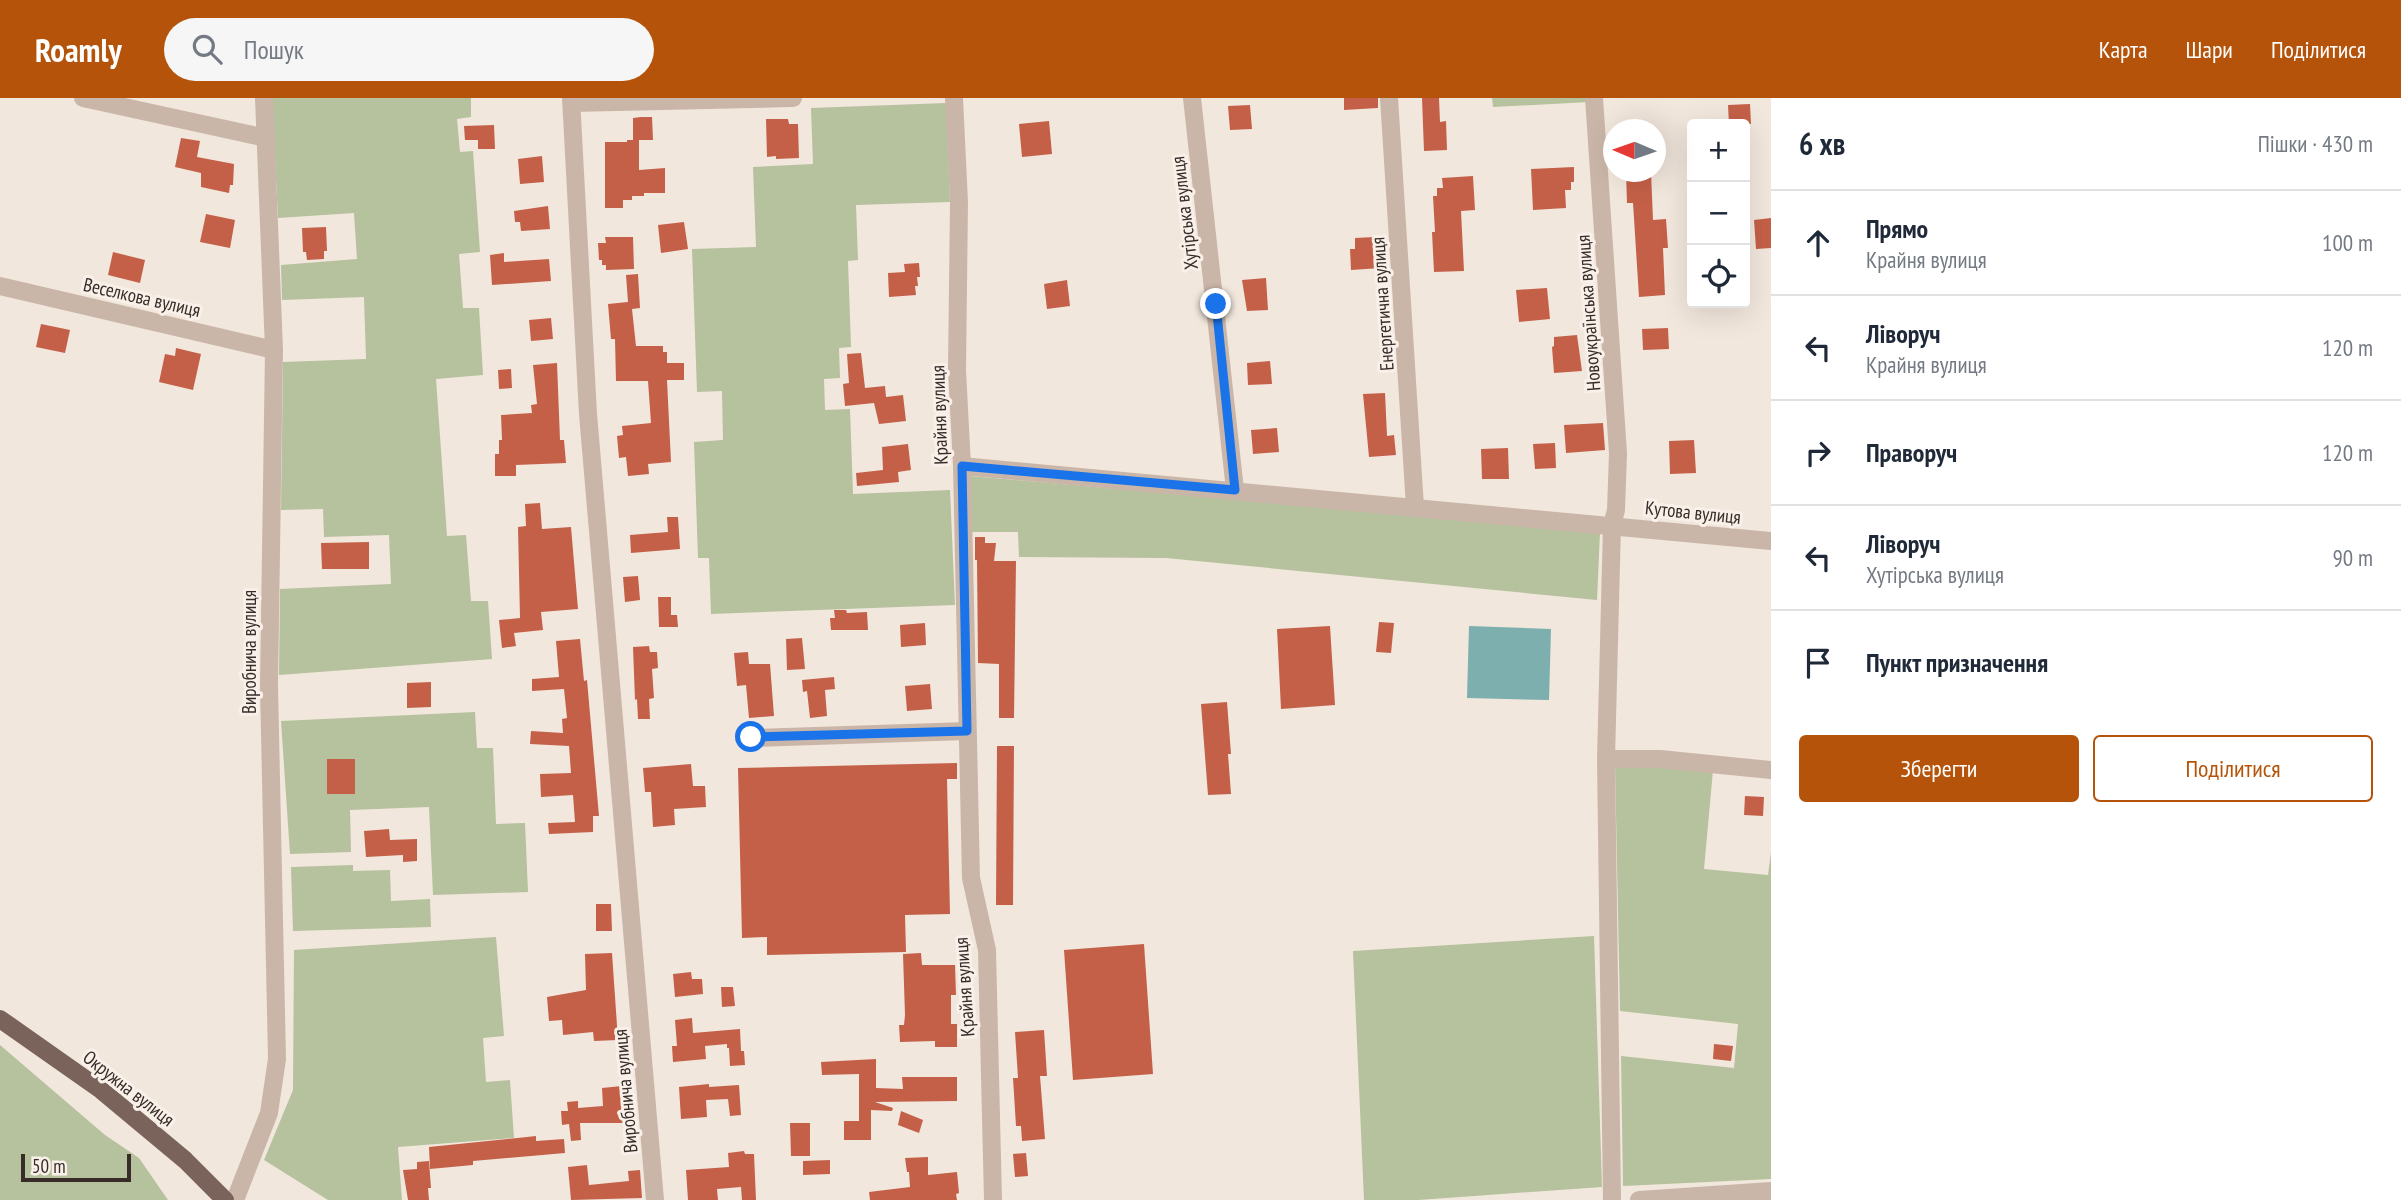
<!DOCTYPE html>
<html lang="uk">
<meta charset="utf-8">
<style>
body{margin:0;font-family:"PT Sans Narrow",sans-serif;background:#f6f6f7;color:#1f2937}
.controls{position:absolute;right:21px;top:21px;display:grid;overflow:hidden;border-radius:7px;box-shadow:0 7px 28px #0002}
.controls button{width:63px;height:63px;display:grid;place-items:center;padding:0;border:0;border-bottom:2px solid #e0e1e3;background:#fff;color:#1f2937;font:35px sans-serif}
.compass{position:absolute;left:1603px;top:21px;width:63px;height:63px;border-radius:50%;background:#fff;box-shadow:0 7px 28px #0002;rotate:272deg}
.scale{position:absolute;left:21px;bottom:18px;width:110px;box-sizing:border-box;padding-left:7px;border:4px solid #372c28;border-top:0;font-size:19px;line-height:24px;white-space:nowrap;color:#372c28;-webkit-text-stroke:5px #f9f1e9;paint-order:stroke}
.stop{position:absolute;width:21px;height:21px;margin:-16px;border:5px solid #1a73e8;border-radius:50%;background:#fff}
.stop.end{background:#1a73e8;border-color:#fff;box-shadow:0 2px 7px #0008}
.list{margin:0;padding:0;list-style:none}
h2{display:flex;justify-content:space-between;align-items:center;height:91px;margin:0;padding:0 28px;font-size:30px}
h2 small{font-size:23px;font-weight:400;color:#747a83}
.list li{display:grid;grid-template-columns:46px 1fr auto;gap:21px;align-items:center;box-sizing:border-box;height:105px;padding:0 28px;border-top:2px solid #e0e1e3}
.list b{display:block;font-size:26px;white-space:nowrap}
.list p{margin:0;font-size:23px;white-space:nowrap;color:#747a83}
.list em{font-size:23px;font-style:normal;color:#747a83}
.actions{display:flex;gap:14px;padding:21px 28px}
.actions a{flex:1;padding:16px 0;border:2px solid #b45309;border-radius:7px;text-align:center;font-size:24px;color:#b45309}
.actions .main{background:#b45309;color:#fff}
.icon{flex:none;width:38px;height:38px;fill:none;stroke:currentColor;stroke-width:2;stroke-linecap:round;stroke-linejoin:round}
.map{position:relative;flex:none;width:1771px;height:1102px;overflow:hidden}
header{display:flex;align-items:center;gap:42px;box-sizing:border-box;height:98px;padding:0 35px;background:#b45309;color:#fff}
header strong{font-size:33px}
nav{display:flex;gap:38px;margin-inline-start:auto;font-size:24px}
.search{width:490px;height:63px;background:#f6f6f7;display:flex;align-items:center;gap:18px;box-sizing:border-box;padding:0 24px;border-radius:38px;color:#747a83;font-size:26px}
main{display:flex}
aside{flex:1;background:#fff}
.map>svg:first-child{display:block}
</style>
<header>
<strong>Roamly</strong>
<div class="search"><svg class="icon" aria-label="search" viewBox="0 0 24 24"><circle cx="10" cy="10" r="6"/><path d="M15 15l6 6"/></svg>Пошук</div>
<nav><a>Карта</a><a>Шари</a><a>Поділитися</a></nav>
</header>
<main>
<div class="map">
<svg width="1771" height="1102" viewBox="0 0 1771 1102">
<rect width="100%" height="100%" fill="#f2e7dd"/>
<g fill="#b6c19d">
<path d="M272,0H471V19L457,21L460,54L473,53L480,154L459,156L463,210H479L483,277L436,281L447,438L466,437L471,503H488L492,561L279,577L280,491L391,486L389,437L324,439L323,411L281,412L283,264L366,261L364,199L282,202L281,167L357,161L354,115L278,120Z"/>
<path d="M1492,0H1588L1589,4L1493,9Z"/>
<path d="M946,5L950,104L856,107L858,162L848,163L851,249L839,250L840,280L824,281L825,312L850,311L853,396L950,392L955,507L711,516L709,460H698L694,344L723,342L722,293L697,294L692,151L756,149L753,69L813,66L811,10Z"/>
<path d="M970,378L1600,434L1597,502L1166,460L1019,459L1018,434H971Z"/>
<path d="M475,614L477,650H493L496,726L525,725L528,794L433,797L429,709L350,712L351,754L290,756L281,623Z"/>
<path d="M1615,666L1713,672L1704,771L1768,777L1771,754V1081L1623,1088L1621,958L1734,970L1738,926L1620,913Z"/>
<path d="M353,767V773L390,772L391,803L430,801L431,829L293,833L291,769Z"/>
<path d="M1594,838L1602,1089L1418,1102H1364L1353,853Z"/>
<path d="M496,839L504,938L483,940L486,984L510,982L514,1040L398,1049L402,1102H328L264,1062L293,992L294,852Z"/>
<path d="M0,947L105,1037L139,1060L168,1102H0Z"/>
</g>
<path fill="#7cafae" d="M1469,528L1551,531L1549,602L1467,600Z"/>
<g fill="#c46048">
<path d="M1344,0H1378V10L1344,12Z"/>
<path d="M1422,0H1439L1440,24L1446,23L1447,52L1424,53Z"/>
<path d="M1750,6L1751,26H1729L1728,7Z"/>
<path d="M1250,7L1252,31L1230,32L1228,8Z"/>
<path d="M641,19H652L653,42H633V20Z"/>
<path d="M766,21H788L789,26H798L799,60L776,61V58L767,59Z"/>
<path d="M1049,23L1052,56L1022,59L1019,26Z"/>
<path d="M494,27L495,51H478V42H465L464,28Z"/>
<path d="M181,40L200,43L197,59L234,66L233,87H230L229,95L201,89V75L175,69Z"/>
<path d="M627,42H639V72L665,70V95H644V98H632V102H623V110H605V44H627Z"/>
<path d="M542,58L544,84L520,86L518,61Z"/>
<path d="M1574,69V84H1571V92H1565L1566,110L1533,112L1531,71Z"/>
<path d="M1626,74H1651L1653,122L1666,121L1668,150H1663L1665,197L1639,199L1633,105H1627Z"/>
<path d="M1473,78L1475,112L1461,113L1464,173L1434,174L1432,134H1435L1433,98H1437V90H1443L1442,80Z"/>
<path d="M548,108L550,131L521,133L520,124H515L514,113Z"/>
<path d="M206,116L235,122L230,150L200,144Z"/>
<path d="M1771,120V150L1756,151L1754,122Z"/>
<path d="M684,124L688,151L661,155L658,127Z"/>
<path d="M326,129L327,153H324V161L307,162L306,154H303L302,130Z"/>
<path d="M605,139H633L634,171L606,172V167H602V162H599L598,145H606Z"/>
<path d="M1375,139V151H1380L1381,170L1351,172L1350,151H1355V140Z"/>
<path d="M113,154L145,162L140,185L108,177Z"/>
<path d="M504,155V164L549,161L551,183L492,187L490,157Z"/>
<path d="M919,165L920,179H917L918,188H915L916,197L889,199L888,175L905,174L904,166Z"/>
<path d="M638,176L640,210L632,211L636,248H663V254H667V265H684V282H667L671,364L648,366L649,376L628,378L626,359L619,360L617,338L623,337L622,328L651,325L648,283H616L615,241H611L608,206L628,204L626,177Z"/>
<path d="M1266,180L1268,212L1247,213L1242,182Z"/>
<path d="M1067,182L1070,208L1047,211L1044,186Z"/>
<path d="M1547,190L1550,221L1519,224L1516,192Z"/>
<path d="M551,220L553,241L531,243L529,222Z"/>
<path d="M41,226L70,232L65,255L36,249Z"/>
<path d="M1668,230L1669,251L1643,252L1642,231Z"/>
<path d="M1577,237L1582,273L1554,275L1552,249L1554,248V239Z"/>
<path d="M176,250L201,256L193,292L159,284L165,256L175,258Z"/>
<path d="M861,255L865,290L885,288L886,299L903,297L906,323L879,326L874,305L845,308L843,286L849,285L847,256Z"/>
<path d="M1270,263L1272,286L1248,287L1247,265Z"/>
<path d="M557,265L560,342H564L566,365L516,367V378H495V356H499V342H502L501,317L532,315L531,307L537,306L533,267Z"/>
<path d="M511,271L512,290L499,291L498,272Z"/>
<path d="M1385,295L1387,338L1394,337L1396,357L1369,359L1363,296Z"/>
<path d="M1603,325L1605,352L1566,355L1564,327Z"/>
<path d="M1277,330L1279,354L1253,356L1251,332Z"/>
<path d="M1694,342L1696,375L1670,376L1669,343Z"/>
<path d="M1555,345L1556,370L1535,371L1533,346Z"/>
<path d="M908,346L911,372L898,374L899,384L857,388L856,375L883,372L882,349Z"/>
<path d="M1508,350L1509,381H1482L1481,351Z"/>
<path d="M540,405L542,431L571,429L578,511L541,514L543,532L514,535L516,548L502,550L499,522L520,520L518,429L526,428L525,406Z"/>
<path d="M667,419H678L680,451L631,455L630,437L668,434Z"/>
<path d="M975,439H985V445H996L994,463H1016L1014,620H999V566L978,565L977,462H975Z"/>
<path d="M369,444V471H322L321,445Z"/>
<path d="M638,478L640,502L625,504L623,479Z"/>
<path d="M658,499H671V517H677L678,529H659Z"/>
<path d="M834,512H846L847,515L867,514L868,532H831L830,520H835Z"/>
<path d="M1379,524L1394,525L1391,555L1376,554Z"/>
<path d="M925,525L926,547L901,549L900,527Z"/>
<path d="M1330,528L1335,607L1281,611L1277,531Z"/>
<path d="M802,540L805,571L787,572L786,541Z"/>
<path d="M580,541L584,583L587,582L599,718H593V734L549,736L548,725L575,724L573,697L541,699L540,676L571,675L569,648L530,646L531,633L563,635L562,621L567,620L564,591L532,593V581L559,579L556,543Z"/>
<path d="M649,548L650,554H657L658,570L652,571L654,600L649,601L650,621H638L637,601L635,602L633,549Z"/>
<path d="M748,554L749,566H770L774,618L749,620L746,587L737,588L734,555Z"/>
<path d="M834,579L835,591L825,592L827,618L810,620L807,593L803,594L802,582Z"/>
<path d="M431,584V609L407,610V585Z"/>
<path d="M930,586L932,611L907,613L905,588Z"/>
<path d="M1227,604L1231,656H1228L1231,696L1208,697L1201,606Z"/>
<path d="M997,648H1014L1013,807H996Z"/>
<rect x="327" y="661" width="28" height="35"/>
<path d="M957,665V681H947L950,816L905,817L906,854L767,857V839L742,840L738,670Z"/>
<path d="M691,666L693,688H705L706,709L674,711L675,727L653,729L651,694H645L643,670Z"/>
<path d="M1745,698L1764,699L1763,718L1744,717Z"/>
<path d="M389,731L390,742L417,741V763L403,764V757L366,759L364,733Z"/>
<path d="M596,806H611L612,833H596Z"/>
<path d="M1144,846L1153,976L1073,982L1064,852Z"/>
<path d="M612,855L618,942L594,943L593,934L563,937L562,922L549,923L547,899L586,892L585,856Z"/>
<path d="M921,855L922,867H955L956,897H951V926H957V949H935V943L900,944L899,927H904L905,917L903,856Z"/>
<path d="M691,874L692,881H702L703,896L675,899L673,876Z"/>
<path d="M721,889H733L735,908L722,909Z"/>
<path d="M692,920L693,935L740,931L741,953H744L745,967L730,968L729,950H727V946L705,948L706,961L673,964L672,948H677L675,922Z"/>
<path d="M1044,932L1047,978H1040L1045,1041L1022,1043L1021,1028H1016L1013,980H1018L1015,934Z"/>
<path d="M1714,946L1733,948L1731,963L1713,961Z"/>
<path d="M876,961V990L903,991L902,979H957V1003L875,1004L893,1010L892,1013L871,1012V1042H844V1023H859V976L822,977L821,964Z"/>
<path d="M709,986V989L739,987L741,1017L730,1018L728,1001L706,1002L707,1019L681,1021L679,989Z"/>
<path d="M622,988L624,1025H580L581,1042L571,1043L569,1026L562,1027L561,1013H568L567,1004L578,1003V1010L603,1008L602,990Z"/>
<path d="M901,1013L923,1022L919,1035L898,1027Z"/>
<path d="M790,1025H810V1058H791Z"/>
<path d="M536,1038V1043L564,1041L565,1055L473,1063V1067L430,1071L429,1049Z"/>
<path d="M744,1053L745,1056H754L756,1102H742L741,1089L717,1091L718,1102H688L686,1072L729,1069L728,1055Z"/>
<path d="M1026,1055L1028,1078L1015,1079L1013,1056Z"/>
<path d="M928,1059V1077L957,1074L959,1095L956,1096L957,1102H870L869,1094L910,1089L909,1074H907L905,1060Z"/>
<path d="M830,1062V1076L803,1077V1063Z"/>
<path d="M429,1063L431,1090H428L429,1102H408L403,1072L417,1071V1064Z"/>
<path d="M587,1067L589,1087L629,1083L628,1073L640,1072L642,1100L571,1102L568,1069Z"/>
</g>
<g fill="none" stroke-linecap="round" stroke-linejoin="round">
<g stroke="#cab6a8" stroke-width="18">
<path d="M83,0L266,40"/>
<path d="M571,0L588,316L655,1102"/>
<path d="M954,0L959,104L957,272L962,368L971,780L987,852L993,1102"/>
<path d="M1192,0L1235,392"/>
<path d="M1389,0L1415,409"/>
<path d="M1594,0L1618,355L1616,412L1612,427L1606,661L1612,1102"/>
<path d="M572,5L793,0"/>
<path d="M0,188L274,252"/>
<path d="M962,368L1771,443"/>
<path d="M751,640L967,633"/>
<path d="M1606,661H1660L1771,672"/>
<path d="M235,1102L269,1015L277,961L269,588L274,252L264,0"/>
<path d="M1639,1102L1771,1093"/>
</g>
<path stroke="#79635a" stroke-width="18" d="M0,921L101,992L185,1062L225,1102"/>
</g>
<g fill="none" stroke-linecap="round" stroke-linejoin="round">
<path stroke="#1a73e8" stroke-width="9" d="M751,639L967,633L962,368L1235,392L1216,206"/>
</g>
<g text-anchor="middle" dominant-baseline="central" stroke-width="6" stroke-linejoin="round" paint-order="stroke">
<g font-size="19" fill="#372c28" stroke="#f9f1e9">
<text transform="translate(1184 115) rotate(-97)">Хутірська вулиця</text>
<text transform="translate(142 199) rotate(13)">Веселкова вулиця</text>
<text transform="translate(1382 206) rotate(-94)">Енергетична вулиця</text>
<text transform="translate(1588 215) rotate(-94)">Новоукраїнська вулиця</text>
<text transform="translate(939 317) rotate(-92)">Крайня вулиця</text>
<text transform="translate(1693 414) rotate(6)">Кутова вулиця</text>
<text transform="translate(249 554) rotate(-90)">Виробнича вулиця</text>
<text transform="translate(964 889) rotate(-94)">Крайня вулиця</text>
<text transform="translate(129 990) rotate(38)">Окружна вулиця</text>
<text transform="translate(625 993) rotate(-95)">Виробнича вулиця</text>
</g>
</g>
</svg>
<div class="controls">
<button>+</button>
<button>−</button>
<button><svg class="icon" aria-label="locate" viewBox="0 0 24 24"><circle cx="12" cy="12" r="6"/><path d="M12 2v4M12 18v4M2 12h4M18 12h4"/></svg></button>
</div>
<svg class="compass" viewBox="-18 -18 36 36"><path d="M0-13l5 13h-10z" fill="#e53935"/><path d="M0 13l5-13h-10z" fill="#747a83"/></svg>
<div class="scale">50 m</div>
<div class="stop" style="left:751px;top:639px"></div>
<div class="stop end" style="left:1216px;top:206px"></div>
</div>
<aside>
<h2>6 хв<small>Пішки · 430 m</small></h2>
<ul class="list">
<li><svg class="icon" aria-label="ahead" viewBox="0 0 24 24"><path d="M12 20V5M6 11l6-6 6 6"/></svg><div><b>Прямо</b><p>Крайня вулиця</p></div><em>100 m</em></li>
<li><svg class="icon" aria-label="left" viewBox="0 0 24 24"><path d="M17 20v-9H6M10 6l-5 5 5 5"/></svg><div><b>Ліворуч</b><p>Крайня вулиця</p></div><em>120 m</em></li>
<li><svg class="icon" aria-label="right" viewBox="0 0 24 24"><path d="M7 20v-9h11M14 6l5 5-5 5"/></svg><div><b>Праворуч</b></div><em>120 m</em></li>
<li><svg class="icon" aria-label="left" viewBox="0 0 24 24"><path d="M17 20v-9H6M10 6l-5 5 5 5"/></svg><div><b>Ліворуч</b><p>Хутірська вулиця</p></div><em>90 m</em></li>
<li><svg class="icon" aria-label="arrive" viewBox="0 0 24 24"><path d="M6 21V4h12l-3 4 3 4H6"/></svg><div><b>Пункт призначення</b></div></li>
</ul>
<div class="actions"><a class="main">Зберегти</a><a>Поділитися</a></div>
</aside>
</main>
